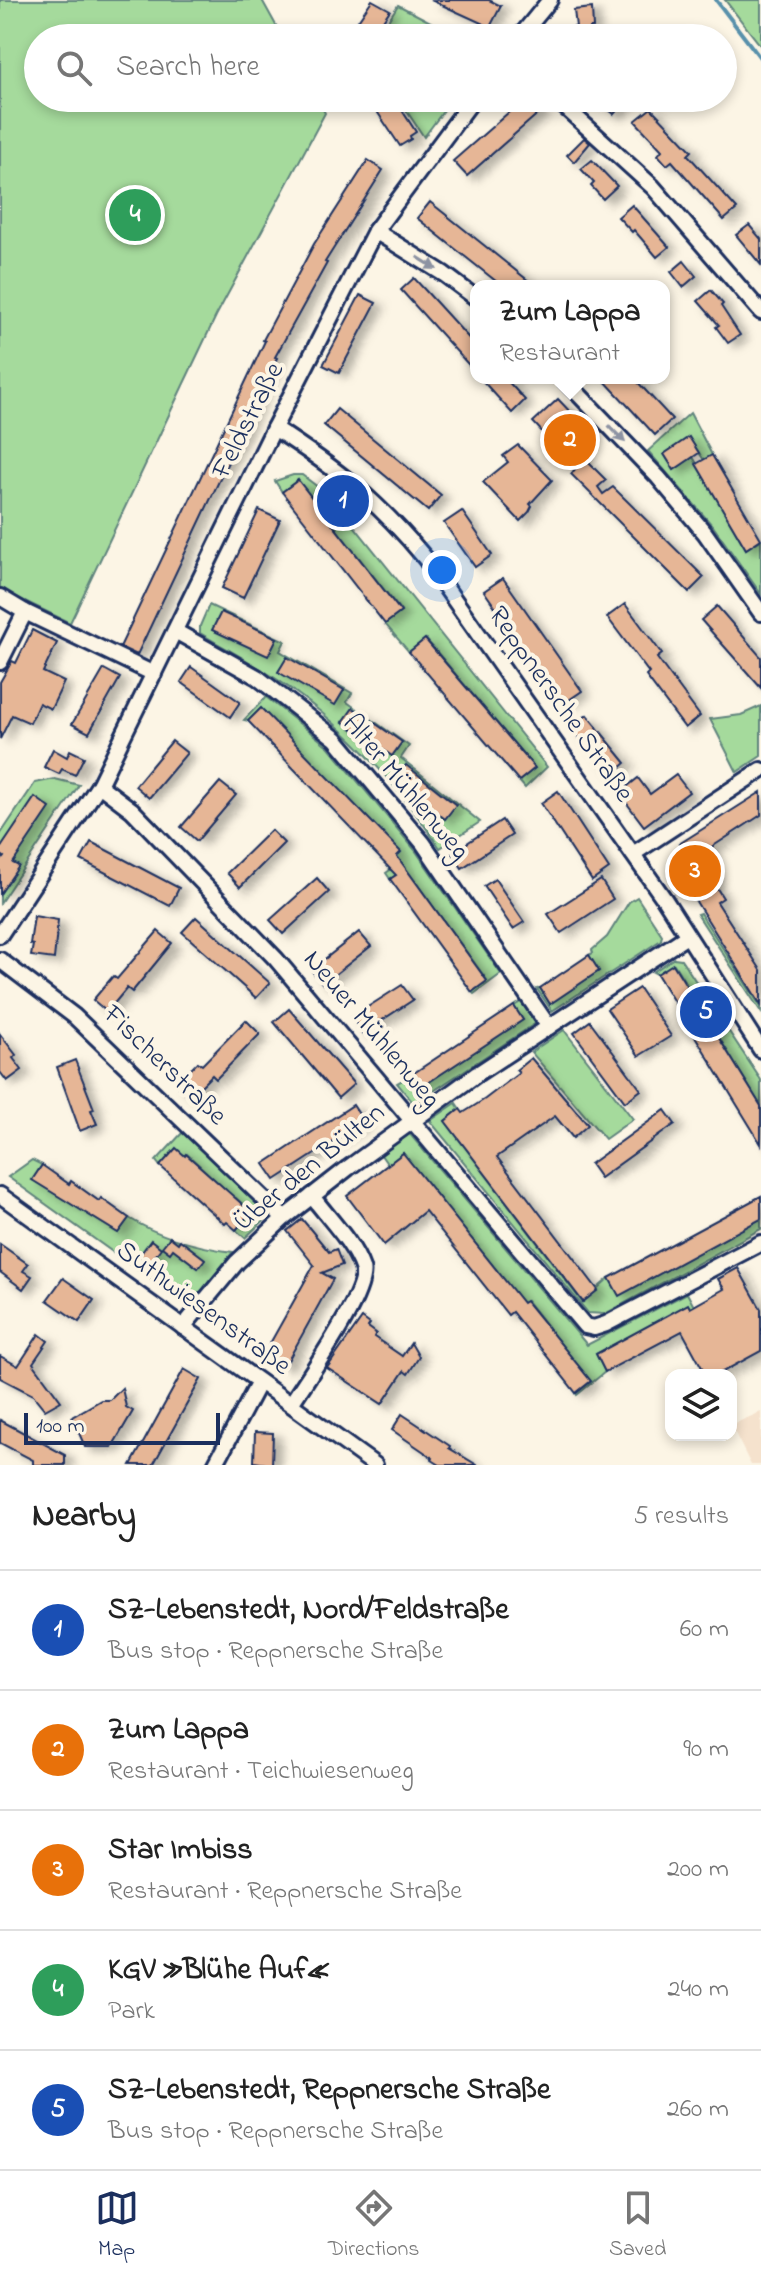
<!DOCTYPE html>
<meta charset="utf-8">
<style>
body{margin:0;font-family:"Indie Flower",sans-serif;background:#f6f6f6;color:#222}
.controls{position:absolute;right:24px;bottom:24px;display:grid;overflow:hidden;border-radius:16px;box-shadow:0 4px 12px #0003}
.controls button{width:72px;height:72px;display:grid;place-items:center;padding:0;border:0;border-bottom:2px solid #e0e0e0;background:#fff;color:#222;font:40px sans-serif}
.scale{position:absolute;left:24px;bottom:20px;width:196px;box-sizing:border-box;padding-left:8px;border:4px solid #1b2f5e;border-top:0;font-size:22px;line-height:28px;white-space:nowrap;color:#1b2f5e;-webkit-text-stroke:6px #fcf5e5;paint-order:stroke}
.you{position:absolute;left:442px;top:570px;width:28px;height:28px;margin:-20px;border:6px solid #fff;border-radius:50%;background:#1a73e8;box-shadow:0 0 0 12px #1a73e833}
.badge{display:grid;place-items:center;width:52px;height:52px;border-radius:50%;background:#1b2f5e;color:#fff;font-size:26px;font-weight:700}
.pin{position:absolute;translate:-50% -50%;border:4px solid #fff;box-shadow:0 2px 8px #0006}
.popup{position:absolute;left:470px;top:280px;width:200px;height:104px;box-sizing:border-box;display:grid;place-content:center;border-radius:16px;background:#fff;filter:drop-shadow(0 2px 6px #0005);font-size:26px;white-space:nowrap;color:#767676}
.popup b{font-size:30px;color:#222}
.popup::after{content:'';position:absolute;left:50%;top:100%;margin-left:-16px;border:16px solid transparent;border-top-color:#fff}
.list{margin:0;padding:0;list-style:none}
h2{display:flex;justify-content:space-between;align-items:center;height:104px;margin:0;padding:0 32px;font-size:34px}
h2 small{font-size:26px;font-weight:400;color:#767676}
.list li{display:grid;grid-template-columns:52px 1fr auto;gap:24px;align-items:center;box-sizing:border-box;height:120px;padding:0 32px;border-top:2px solid #e0e0e0}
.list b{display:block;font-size:30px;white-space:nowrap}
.list p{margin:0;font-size:26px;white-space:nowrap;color:#767676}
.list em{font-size:26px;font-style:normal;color:#767676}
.icon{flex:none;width:44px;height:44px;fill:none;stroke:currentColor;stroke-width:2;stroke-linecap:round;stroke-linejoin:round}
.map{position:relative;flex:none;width:761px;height:1465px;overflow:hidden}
.search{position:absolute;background:#fff;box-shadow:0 4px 12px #0003;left:24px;right:24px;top:24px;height:88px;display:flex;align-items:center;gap:20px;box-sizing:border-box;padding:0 28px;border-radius:44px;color:#767676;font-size:30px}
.sheet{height:704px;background:#fff}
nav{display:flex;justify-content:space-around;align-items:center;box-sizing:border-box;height:112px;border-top:2px solid #e0e0e0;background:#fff;font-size:22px;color:#767676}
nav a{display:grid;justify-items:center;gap:4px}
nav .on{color:#1b2f5e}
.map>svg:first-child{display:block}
</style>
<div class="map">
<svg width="761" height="1465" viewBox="0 0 761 1465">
<defs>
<filter id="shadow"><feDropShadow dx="8" dy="4.5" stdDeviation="4" flood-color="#0004"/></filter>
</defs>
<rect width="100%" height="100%" fill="#fcf5e5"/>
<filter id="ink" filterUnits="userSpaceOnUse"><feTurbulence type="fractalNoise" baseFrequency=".0125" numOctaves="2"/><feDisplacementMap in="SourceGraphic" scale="16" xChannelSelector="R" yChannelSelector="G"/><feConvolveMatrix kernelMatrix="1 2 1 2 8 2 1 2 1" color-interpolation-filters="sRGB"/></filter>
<g filter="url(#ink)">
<path fill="#f5e2cd" d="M761,1412V1465H751L731,1425Z"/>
<g fill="#a5da9c" stroke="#60847d" stroke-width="2">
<path d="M0,0H262L283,38H38V98H317L325,113L216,316L70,623L0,589Z"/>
<path d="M726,0H761V46L725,0Z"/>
<path d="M398,5L461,38H377Z"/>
<path d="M398,98H453L424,137Z"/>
<path d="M690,413L712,455L704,460L689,438L664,454L674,469L693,457L746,549L761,540V594L713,526L648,451Z"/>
<path d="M293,475H302L331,497L547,767L525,788L519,781L534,767L426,639L409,652L385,624L401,611L298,480L282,492L275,481Z"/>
<path d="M209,605L285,641L280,651L352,693L347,702L409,746L401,758L480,822L440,848C402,791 355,736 299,695C268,671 233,653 200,633V626Z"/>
<path d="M266,697L329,747L415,850L501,974L474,994L472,992L487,980L406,869L390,879L386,873L390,870L387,865L400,852L261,709L248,721L244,720Z"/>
<path d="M761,706V756L737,772L710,719L741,715Z"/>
<path d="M55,779L79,785L0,903V835L35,783Z"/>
<path d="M637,897L662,935L661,940L552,1011L537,989L540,988L550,1003L599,971L589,955L593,953L592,950L607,937L629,902Z"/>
<path d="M700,913L761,1007V1012L697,914Z"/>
<path d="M674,958L681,959L761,1080V1106L674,964L657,974L653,972Z"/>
<path d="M521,1002L536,1023L414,1104L397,1083L408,1077L417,1090L523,1020L514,1006Z"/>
<path d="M564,1030L633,1119L605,1139L531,1052Z"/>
<path d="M456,1103L460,1109L445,1121L582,1302L609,1278L761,1218V1229L605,1314L588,1313L430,1121Z"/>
<path d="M184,1131L272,1213L245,1238L236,1230L251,1212L236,1198L234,1200L226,1190L187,1154L160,1166L156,1161Z"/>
<path d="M409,1133L587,1345L687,1293L701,1320L698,1322L688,1305L596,1354L605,1372L577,1395L576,1393L590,1381L527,1301L523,1303L403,1153L388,1165L381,1155Z"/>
<path d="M32,1160L42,1165L33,1180L118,1233L129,1218C160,1237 196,1247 233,1252L191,1304H185L8,1177Z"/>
</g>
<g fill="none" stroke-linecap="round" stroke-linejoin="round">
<path stroke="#5890ab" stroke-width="4" d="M716,0L761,59"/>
</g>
<g fill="#e6b696" stroke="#1b2f5e" stroke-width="2" filter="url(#shadow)">
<path d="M372,0L390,10L371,38H346Z"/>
<path d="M431,0H489L501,6L490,27Z"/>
<path d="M592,8L593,28H590L591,38H574L573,27H576L574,10Z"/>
<path d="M368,98H394L416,132L410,136L411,139L400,146Z"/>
<path d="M525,98H528L541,111L467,176L453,161Z"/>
<path d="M595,98H628L614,114Z"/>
<path d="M651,108L692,151L688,155L737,209L724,220L672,161L667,165L658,155L662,150L635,121Z"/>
<path d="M584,138L590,143L574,162L567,155Z"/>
<path d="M368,160L383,170L325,262L327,263L275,357L277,358L137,655L120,647L265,341L263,340L314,244Z"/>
<path d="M592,160L617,186L603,199L591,186L594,183L581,169Z"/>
<path d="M430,202L535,286H502L453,247L417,218Z"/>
<path d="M632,205L669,247L657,257L634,230L632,232L618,217Z"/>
<path d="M749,225L761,239V265L736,235Z"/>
<path d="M684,261L696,276L683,287L671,272Z"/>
<path d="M414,278L476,346V373L401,290Z"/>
<path d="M711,290L723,304L721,306L740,335L728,343L716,327L719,325L698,301Z"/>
<path d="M360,295L376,303L339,373L323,365Z"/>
<path d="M480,378H505L525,400L512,413Z"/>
<path d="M602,378H634L672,419L655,435Z"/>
<path d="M558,399L592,435L576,450L606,480L598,487L603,494L613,487L704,577L689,592L571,474L576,468L533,422Z"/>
<path d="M337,409L441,495L428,511L324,425Z"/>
<path d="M689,437L699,453L674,470L664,454Z"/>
<path d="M518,445L552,480L530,504L532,506L529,512L520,521L483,482L508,462L503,456Z"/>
<path d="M712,455L761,539L746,549L696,464Z"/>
<path d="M298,480L401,612L385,624L282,492Z"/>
<path d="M259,510L280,520L243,598L222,588Z"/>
<path d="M462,511L492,555L475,567L444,523Z"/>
<path d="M503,578L582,691L563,704L484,591Z"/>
<path d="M625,604L662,654L657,658L700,716L685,728L646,676L649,673L607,617Z"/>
<path d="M717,606L761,657V688L701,620Z"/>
<path d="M221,612L277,638L268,656L212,630Z"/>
<path d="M32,630L57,643L43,672L64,682L51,709L39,703L30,723L12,715L0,739V682L12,661L16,663Z"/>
<path d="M425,639L535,768L519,781L409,652Z"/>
<path d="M287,657L344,690L335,705L278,672Z"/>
<path d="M191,667L240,702L230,717L181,682Z"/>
<path d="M104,669L120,678L89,733L72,724Z"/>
<path d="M261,708L401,852L397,856L487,981L472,992L390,879L396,875L248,721Z"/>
<path d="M353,708L402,742L392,756L343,722Z"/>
<path d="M587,715L626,763L611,776L571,728Z"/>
<path d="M172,741L187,753L149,798L135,786Z"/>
<path d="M53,749L67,757L70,750L84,757L75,775L62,769L59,774L44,767Z"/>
<path d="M406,765L456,805L445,819L395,779Z"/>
<path d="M676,775L689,792L644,826L619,793L638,778L650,794Z"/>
<path d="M220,782L236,795L197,841L181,827Z"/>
<path d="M558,791L609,869L592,881L541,803Z"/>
<path d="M761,792V815L701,854L715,877L711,879L723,898L717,902L761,970V1005L690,892L696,889L681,866L690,861L679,844Z"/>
<path d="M35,797L50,808L13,863L19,866L0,894V862L4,857L0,854V849Z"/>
<path d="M502,820L512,835L462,868L452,853Z"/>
<path d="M271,830L284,843L240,887L227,873Z"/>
<path d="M91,842L179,888L170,906L81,860Z"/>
<path d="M317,878L329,892L283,934L270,920Z"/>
<path d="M495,879L524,922L513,929L484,886Z"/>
<path d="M601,880L613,899L561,933L548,914Z"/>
<path d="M34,916L58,920L54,959L31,956L33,945L30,944Z"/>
<path d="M196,917L270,983L256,998L182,932Z"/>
<path d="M158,931L172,943L132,992L127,988L107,1012L93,1000L113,976L117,979Z"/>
<path d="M359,932L371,946L323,984L311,970Z"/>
<path d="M589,955L599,971L550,1004L540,988Z"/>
<path d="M673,964L761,1106V1144L657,974Z"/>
<path d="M402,985L413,1000L362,1033L352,1017Z"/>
<path d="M639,988L671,1036L639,1056L607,1009Z"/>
<path d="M514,1006L523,1020L417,1090L408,1077Z"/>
<path d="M289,1009L354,1084L338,1098L274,1022Z"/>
<path d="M246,1020L260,1034L216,1079L212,1075L190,1097L176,1084L198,1062L202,1065Z"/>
<path d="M590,1021L641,1090L625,1102L574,1033Z"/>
<path d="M0,1034L16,1055L13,1058L22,1070L7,1081L0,1072Z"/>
<path d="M531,1058L588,1125L573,1138L555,1116L497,1157L598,1290L583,1302L445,1121L460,1109L463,1113L485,1099L519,1073L516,1070Z"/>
<path d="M75,1060L94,1109L91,1110L97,1124L80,1131L57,1067Z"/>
<path d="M353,1105L364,1122L275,1180L264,1164Z"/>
<path d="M665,1110L675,1124L600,1178L590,1164Z"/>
<path d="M176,1148L185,1156L186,1154L251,1212L236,1230L227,1222L225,1224L160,1166Z"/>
<path d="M403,1153L523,1303L526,1301L591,1381L576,1393L512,1312L508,1315L425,1211L384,1245L347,1196Z"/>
<path d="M42,1165L69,1184L71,1181L99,1201L101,1198L129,1218L118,1233L32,1180Z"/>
<path d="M761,1196V1219L619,1296L609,1278Z"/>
<path d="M302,1219L329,1252L336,1249L342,1265L322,1273L333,1279L285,1366L264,1354L314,1265L287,1231Z"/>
<path d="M170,1237L178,1243L180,1240L205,1259L198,1268L173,1249L170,1253L162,1247Z"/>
<path d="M151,1240L161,1248L149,1264L139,1256Z"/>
<path d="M0,1244L28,1264L23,1271L32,1276L23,1289L0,1272Z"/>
<path d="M738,1268L761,1309V1351L717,1375H706L682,1331L605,1372L596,1354L688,1304L690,1308L724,1289L718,1279Z"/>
<path d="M63,1278L94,1300L79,1322L47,1300Z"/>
<path d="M362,1318L370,1324L368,1327L376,1333L374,1337L402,1356L411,1343L419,1357L408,1374L404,1371L382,1404L327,1368Z"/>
<path d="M39,1334L48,1341L33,1363L61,1401L45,1410L33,1395L0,1378V1356L18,1366Z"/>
<path d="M184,1369L201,1379L183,1411L153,1465H131Z"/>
<path d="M122,1388L126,1407L133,1411L112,1447H85L72,1417L101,1400H110Z"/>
<path d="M402,1414L450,1446L449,1448L477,1465H440L432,1460L433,1458L392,1430Z"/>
<path d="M0,1420L65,1455V1465H33V1460L0,1443Z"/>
<path d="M255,1432L273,1433L272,1465L254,1462Z"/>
</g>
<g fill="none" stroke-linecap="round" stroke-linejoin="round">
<g stroke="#1b2f5e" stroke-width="20">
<g id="minor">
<path d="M519,38L550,0"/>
<path d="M555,98L653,187L761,312"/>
<path d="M375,231L444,274L476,298"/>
<path d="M563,378L658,477L705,533L761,613"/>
<path d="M274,428C337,469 377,500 425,558L665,900L761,1050"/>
<path d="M0,597L25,612L154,674"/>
<path d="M175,631L257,677L336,739L423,843L549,1027"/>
<path d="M0,662L25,612"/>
<path d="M99,785L132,810L276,959L585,1326L594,1328L606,1324L761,1243"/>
<path d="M633,854L761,770"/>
<path d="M0,935L99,785L274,428L375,231L474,98"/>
<path d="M0,960L74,1016L284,1218"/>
<path d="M0,1195L375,1465"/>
<path d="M183,1327L237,1262L284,1218L348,1168L477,1074L687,936"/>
<path d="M291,1404C305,1381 370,1291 362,1268C353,1242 328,1218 312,1196"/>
<path d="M215,1465L259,1382"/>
</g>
</g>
<use href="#minor" stroke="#fcf5e5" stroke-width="14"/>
</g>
<defs><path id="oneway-solid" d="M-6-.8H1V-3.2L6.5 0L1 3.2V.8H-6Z" transform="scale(2)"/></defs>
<g fill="#8c92a2">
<use href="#oneway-solid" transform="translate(427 263) rotate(32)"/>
<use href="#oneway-solid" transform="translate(617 434) rotate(46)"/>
</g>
</g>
<g text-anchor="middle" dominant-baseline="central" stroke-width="8" stroke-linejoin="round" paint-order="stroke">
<g font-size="28" fill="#1b2f5e" stroke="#fcf5e5">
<text transform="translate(249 421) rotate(-63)">Feldstraße</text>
<text transform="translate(560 705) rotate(55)">Reppnersche Straße</text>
<text transform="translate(405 788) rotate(50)">Alter Mühlenweg</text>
<text transform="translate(371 1030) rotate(50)">Neuer Mühlenweg</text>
<text transform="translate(164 1066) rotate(44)">Fischerstraße</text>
<text transform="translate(310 1168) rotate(-39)">Über den Bülten</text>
<text transform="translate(203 1309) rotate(36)">Suthwiesenstraße</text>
</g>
</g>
</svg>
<div class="controls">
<button><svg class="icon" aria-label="layers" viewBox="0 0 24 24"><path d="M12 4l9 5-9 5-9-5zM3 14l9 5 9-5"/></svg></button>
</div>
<div class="scale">100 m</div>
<div class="you"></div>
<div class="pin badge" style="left:343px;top:501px;background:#1a4fb4">1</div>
<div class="pin badge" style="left:570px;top:440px;background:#e8710a">2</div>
<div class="popup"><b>Zum Lappa</b>Restaurant</div>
<div class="pin badge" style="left:695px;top:871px;background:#e8710a">3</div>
<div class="pin badge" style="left:135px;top:215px;background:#2e9e5b">4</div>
<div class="pin badge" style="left:706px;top:1012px;background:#1a4fb4">5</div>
<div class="search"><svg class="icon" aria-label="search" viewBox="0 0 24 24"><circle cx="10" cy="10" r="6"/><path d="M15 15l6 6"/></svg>Search here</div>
</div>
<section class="sheet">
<h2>Nearby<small>5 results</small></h2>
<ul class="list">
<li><span class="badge" style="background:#1a4fb4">1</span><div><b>SZ-Lebenstedt, Nord/Feldstraße</b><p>Bus stop · Reppnersche Straße</p></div><em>60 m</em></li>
<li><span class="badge" style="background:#e8710a">2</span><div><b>Zum Lappa</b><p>Restaurant · Teichwiesenweg</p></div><em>90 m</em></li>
<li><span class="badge" style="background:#e8710a">3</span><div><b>Star Imbiss</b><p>Restaurant · Reppnersche Straße</p></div><em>200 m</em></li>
<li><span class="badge" style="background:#2e9e5b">4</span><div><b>KGV »Blühe Auf«</b><p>Park</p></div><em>240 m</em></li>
<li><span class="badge" style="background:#1a4fb4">5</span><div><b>SZ-Lebenstedt, Reppnersche Straße</b><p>Bus stop · Reppnersche Straße</p></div><em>260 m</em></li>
</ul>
</section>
<nav>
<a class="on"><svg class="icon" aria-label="map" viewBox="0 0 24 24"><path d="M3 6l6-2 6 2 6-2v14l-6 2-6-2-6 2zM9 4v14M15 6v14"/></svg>Map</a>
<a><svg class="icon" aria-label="directions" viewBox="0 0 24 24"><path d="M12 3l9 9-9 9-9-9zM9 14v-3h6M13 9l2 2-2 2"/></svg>Directions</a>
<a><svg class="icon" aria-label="saved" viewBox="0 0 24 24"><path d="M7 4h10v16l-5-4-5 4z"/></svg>Saved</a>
</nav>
